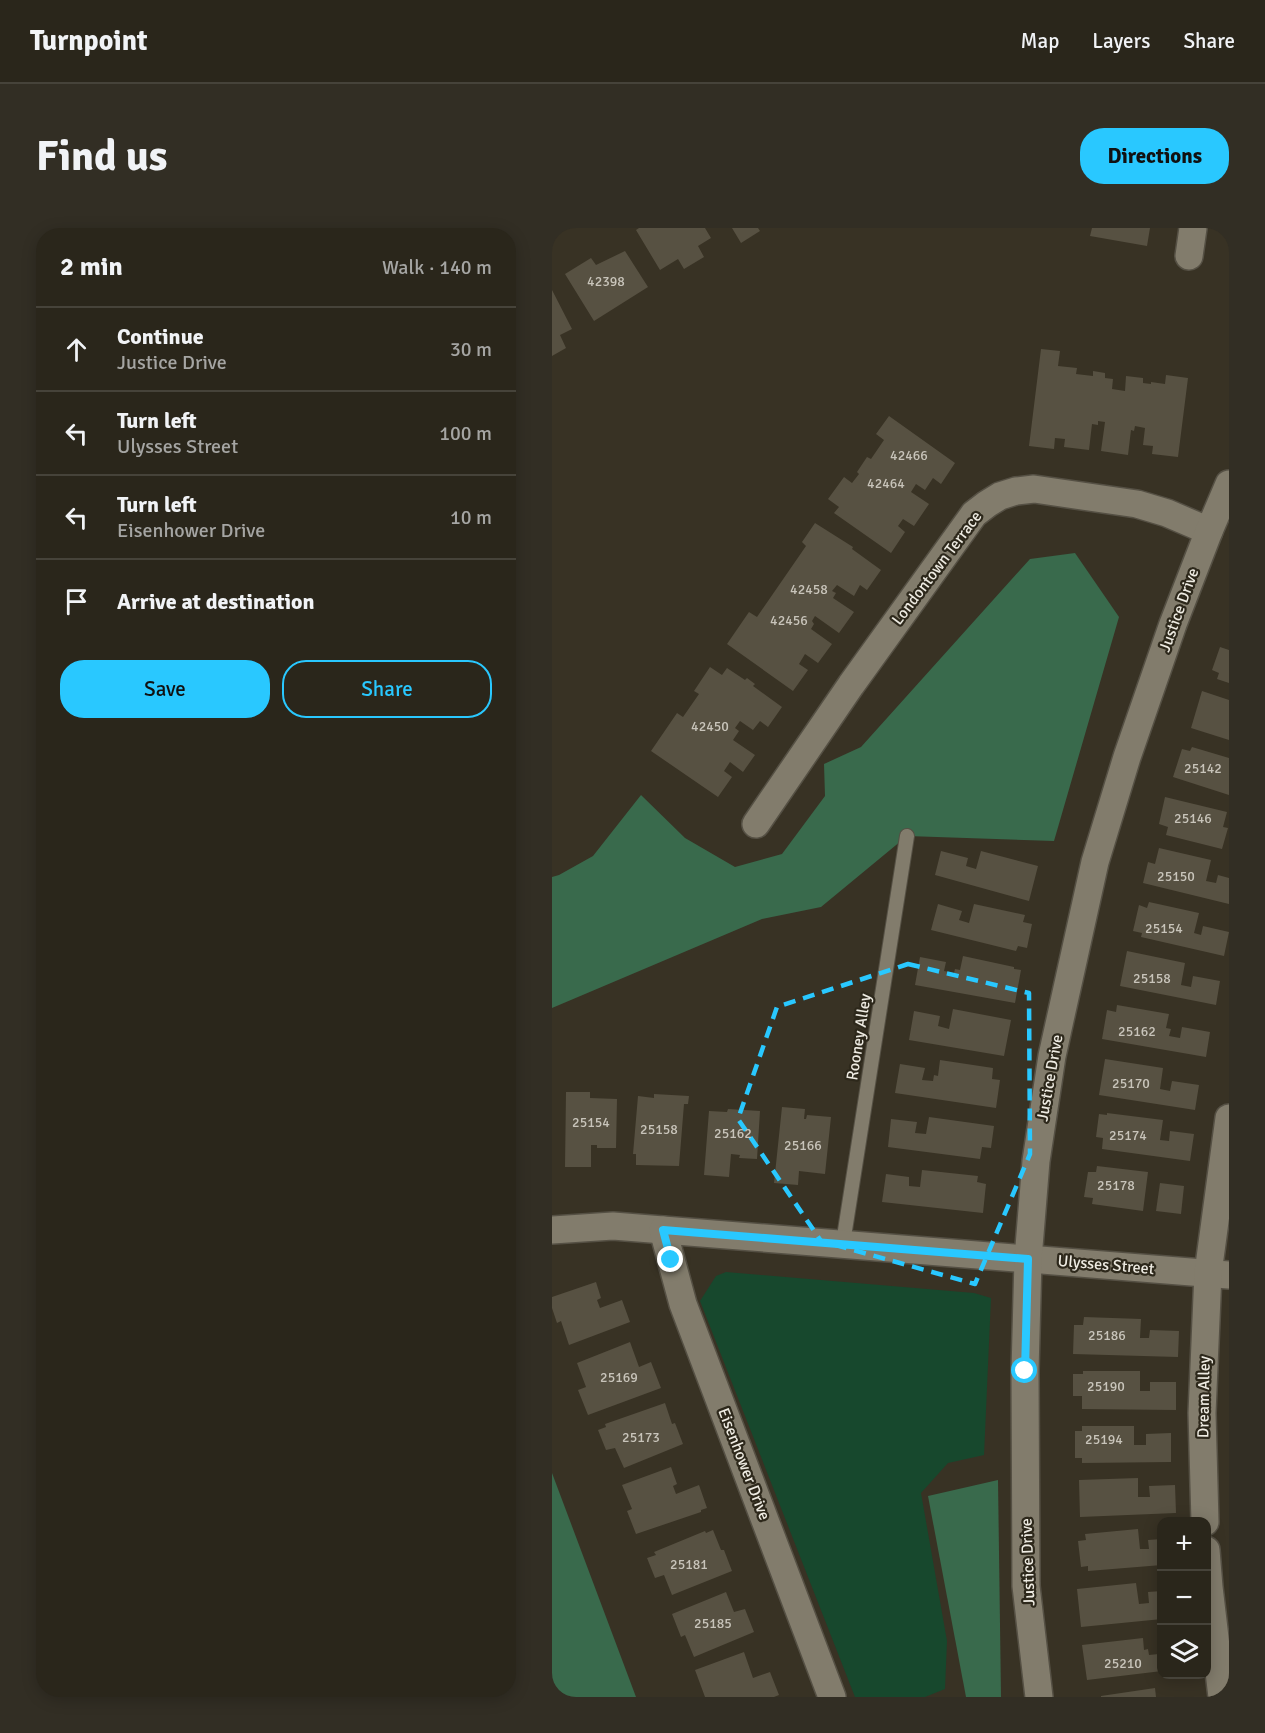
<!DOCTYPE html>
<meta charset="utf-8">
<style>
body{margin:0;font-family:Signika,sans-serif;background:#322e24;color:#f1f3f6}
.controls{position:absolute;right:18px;bottom:18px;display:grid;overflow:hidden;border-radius:12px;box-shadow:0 3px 15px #0003}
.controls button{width:54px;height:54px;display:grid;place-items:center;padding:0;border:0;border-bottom:2px solid #46433a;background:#2a261b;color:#f1f3f6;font:30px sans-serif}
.stop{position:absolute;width:18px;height:18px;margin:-14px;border:4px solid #29c8ff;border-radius:50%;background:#fff}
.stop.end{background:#29c8ff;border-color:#fff;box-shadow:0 2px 6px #0008}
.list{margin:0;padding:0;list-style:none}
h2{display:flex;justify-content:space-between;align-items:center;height:78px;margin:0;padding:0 24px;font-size:26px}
h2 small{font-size:20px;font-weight:400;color:#a5a5a3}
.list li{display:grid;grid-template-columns:39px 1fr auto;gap:18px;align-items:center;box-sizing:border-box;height:84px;padding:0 24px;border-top:2px solid #46433a}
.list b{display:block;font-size:22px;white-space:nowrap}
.list p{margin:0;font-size:20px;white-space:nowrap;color:#a5a5a3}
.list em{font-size:20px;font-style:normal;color:#a5a5a3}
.actions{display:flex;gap:12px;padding:18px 24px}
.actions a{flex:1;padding:14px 0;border:2px solid #29c8ff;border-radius:24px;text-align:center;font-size:21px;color:#29c8ff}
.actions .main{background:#29c8ff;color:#111}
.icon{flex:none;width:33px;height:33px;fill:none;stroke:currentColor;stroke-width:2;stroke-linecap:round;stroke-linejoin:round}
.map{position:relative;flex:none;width:677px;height:1469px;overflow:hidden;border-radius:24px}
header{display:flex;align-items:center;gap:36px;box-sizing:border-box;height:84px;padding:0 30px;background:#2a261b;border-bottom:2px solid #46433a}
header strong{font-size:28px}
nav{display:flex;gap:33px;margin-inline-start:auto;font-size:21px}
.intro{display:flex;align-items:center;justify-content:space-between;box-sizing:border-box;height:144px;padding:0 36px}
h1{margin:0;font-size:42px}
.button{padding:15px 27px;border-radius:24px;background:#29c8ff;color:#111;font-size:21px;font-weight:700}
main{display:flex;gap:36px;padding:0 36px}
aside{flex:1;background:#2a261b;border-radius:24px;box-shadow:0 3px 15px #0003}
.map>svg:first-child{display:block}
</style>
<header>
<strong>Turnpoint</strong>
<nav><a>Map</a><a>Layers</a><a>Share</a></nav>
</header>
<div class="intro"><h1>Find us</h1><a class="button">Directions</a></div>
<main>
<aside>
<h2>2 min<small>Walk · 140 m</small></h2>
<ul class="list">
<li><svg class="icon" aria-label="ahead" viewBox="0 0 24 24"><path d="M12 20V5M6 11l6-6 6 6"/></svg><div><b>Continue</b><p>Justice Drive</p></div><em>30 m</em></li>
<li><svg class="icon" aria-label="left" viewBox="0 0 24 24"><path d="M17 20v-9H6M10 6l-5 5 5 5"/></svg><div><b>Turn left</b><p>Ulysses Street</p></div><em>100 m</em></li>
<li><svg class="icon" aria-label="left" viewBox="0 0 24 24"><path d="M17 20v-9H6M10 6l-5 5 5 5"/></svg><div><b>Turn left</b><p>Eisenhower Drive</p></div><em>10 m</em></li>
<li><svg class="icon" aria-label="arrive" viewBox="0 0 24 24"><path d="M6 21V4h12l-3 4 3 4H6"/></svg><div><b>Arrive at destination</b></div></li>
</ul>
<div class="actions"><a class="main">Save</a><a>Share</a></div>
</aside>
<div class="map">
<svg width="677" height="1469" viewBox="0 0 677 1469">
<rect width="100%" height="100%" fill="#383224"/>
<path fill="#17482d" d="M174,1044L422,1065L439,1070L432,1227L396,1235L369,1265L395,1413L393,1461L373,1469H303L148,1073L164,1048Z"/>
<g fill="#396a4c">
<path d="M523,325L567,389L502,613L355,608L269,679L210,691L0,780V649L7,647L41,628L89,567L133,610L183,639L230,626L273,568L272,536L309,519L478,331Z"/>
<path d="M0,1245L84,1469H0Z"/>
<path d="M446,1252L449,1469H414L376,1268Z"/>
</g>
<g fill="#575142">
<path d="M87,0H153L159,10L146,18L152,29L132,41L126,31L108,42L84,2Z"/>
<path d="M180,0H206L208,3L189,15Z"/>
<path d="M540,0H598L595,18L538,8Z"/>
<path d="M73,23L96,59L42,93L13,46L39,30L44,37Z"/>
<path d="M0,62L20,101L8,107L14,120L0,128Z"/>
<path d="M489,121L508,123L506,138L525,140L524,146L541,148V143L553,145V150L561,151L560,161L573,163L574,148L591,150V155L599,156V154L613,156L614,147L636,150L626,229L600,226L601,218L591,217L593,200L583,198L582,203L579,202L576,227L549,223L553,194L546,193V197L540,196L537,222L512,219L513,211L503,210L502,221L477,218Z"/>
<path d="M337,188L403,235L389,256L381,250L373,262L364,256L359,264L377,276L362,298L351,291L346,298L353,304L339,325L282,285L287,279L276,271L292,249L300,255L307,246L305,244L315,229L319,231L332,212L324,206Z"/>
<path d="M263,295L301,319L300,321L329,342L315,362L308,357L302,368L285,357L280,363L284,365L281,370L302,384L287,405L263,388L260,393L262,396L259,401L280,416L266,435L253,426L247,436L256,442L241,463L175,416L197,384L205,389L254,318L250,314Z"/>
<path d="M668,419L677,422V455L665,451L667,445L660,442Z"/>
<path d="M158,439L170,447L175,440L193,452L195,450L203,456L201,458L230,479L216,499L208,493L201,502L188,493L183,500L187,503L181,512L203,527L191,544L178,534L172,543L180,549L166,569L99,523L125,485L131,489L147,466L142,463Z"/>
<path d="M650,463L677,472V512L639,500Z"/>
<path d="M640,519L677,530V567L621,549L630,521L638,523Z"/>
<path d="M613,569L675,584L671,599L676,600L670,621L614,607L616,599L607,596Z"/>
<path d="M607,620L659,632L654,653L664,655L666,647L677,650V676L591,655L596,634L603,636Z"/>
<path d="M389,623L416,630L414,638L424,641L429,623L486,638L477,673L383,647Z"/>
<path d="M597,674L647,685L642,705L649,707L651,698L677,704L672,728L589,709L590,705L581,703L587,677L595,680Z"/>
<path d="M386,676L410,683L407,692L417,695L422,676L473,687L471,694L480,696L475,720L466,718L464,723L379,702Z"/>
<path d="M575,723L633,735L629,757L639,759L641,748L668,753L664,777L568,758Z"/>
<path d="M411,728L462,739V741L469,742L463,775L363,757L368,729L394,734L392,743L402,745L403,741L408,742Z"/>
<path d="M565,777L617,786L614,800L619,801L617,808L628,810L630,799L658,804L654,829L550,811L555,782L564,784Z"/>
<path d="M401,781L459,792L452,828L357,812L362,783L388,788L386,798L397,801Z"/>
<path d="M553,831L611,840L608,861L618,863L620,853L647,857L643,882L547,867Z"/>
<path d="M388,832L441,840L440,851L448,852L444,880L343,865L348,836L373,840L370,852L381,853L382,847L386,848Z"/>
<path d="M14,864H38V870L65,871L64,920H45V917H39V939H13Z"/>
<path d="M102,866L137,868L136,876H132L127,938L84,937V926H81L86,868L102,870Z"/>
<path d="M230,879L253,881L252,891H254L255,887L279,889L273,946L247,943L246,957L222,955Z"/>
<path d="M176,881L208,883L205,931L187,930L188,927L179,926L177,949L152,947L157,883L175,884Z"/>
<path d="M555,885L611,892L608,912L617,913L618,903L642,906L638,933L550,921L551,910L544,909L547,886L555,887Z"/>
<path d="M377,889L442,898L439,920L430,919L428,931L336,919L339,891L365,894L363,905L374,906Z"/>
<path d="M545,938L596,944L591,983L540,976L541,970L532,969L536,944H544Z"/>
<path d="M370,942L426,948L425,954L434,956L431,985L330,974L334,946L357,949V958L368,959Z"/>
<path d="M608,955L632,958L629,986L604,983Z"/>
<path d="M44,1054L49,1070L45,1072L48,1080L70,1072L78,1094L17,1117L9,1093L5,1095L0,1080V1069Z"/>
<path d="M532,1089L589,1091L588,1110H597L598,1102L627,1103L626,1129L521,1126L522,1097H531Z"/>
<path d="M78,1114L87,1139L99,1134L109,1160L36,1187L26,1162L34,1159L25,1135Z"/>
<path d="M531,1143H588V1163H598V1154H624V1182L530,1181V1168H521V1146H531Z"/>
<path d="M113,1175L120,1196L123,1195L131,1216L72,1240L63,1220L54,1222L46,1202L54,1199L53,1196Z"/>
<path d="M530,1198H582V1217H594V1206L619,1205V1234L530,1235V1230H523V1203H530Z"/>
<path d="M119,1239L125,1256L121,1258L124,1266L147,1257L155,1280L149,1282V1284L84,1306L75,1283L80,1281L70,1257Z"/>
<path d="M586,1250V1269H598L597,1258L623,1257L624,1285L528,1289L527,1252Z"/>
<path d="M586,1301L588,1321H597L596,1312L610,1311V1337L536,1343V1338L529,1339L526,1313L534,1312L533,1306Z"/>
<path d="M161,1302L169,1322H172L180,1343L120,1367L112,1347L103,1350L95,1330L104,1327L102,1324L153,1303L154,1305Z"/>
<path d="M584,1355L587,1376L597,1375L596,1364L610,1363V1391L529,1399L525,1361Z"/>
<path d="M174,1364L182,1384L193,1381L202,1404L142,1429L133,1407L129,1409L120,1386Z"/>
<path d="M591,1410L592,1422L596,1421L597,1427L607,1426L606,1417L610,1416V1443L535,1452L530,1417Z"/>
<path d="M192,1424L201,1450L218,1444L227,1467L222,1469H153L143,1442Z"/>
<path d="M603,1460L604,1469H549V1468Z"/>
</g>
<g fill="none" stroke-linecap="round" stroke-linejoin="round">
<g stroke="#555044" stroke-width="16">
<path id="service" d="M291,1015L355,608"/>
</g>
<g stroke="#555044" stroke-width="30">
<g id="minor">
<path d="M637,28L641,0"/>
<path d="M204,596L299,457L422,286L435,276L448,268L464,263L482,261L585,276L615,285L657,303"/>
<path d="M0,1002L61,998L677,1047"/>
<path d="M111,1002L131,1076L280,1469"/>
<path d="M653,1294L650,1185L656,1045L677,890"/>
<path d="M654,1322L657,1359L670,1469"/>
<path d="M487,1469L474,1358L473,1143L476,1031L484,933L500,828L543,634L575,529L621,396L657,303L677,256"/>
</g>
</g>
<use href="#service" stroke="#827c6c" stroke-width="14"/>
<use href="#minor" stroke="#827c6c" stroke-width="27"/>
</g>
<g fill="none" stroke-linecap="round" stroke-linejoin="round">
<path stroke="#29c8ff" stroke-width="8" d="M119,1032L111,1002L476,1031L473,1143"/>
</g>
<path fill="none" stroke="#29c8ff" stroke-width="4.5" stroke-dasharray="12 8" stroke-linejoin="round" d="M356,736L477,765L478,926L423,1056L269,1013L186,891L225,779Z"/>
<g text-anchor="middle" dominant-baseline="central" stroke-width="4.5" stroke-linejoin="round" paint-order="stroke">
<g font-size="14" fill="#c8c4ba">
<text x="54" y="53">42398</text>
<text x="357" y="227">42466</text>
<text x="334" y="255">42464</text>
<text x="257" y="361">42458</text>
<text x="237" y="392">42456</text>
<text x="158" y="498">42450</text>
<text x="651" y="540">25142</text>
<text x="641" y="590">25146</text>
<text x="624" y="648">25150</text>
<text x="612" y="700">25154</text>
<text x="600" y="750">25158</text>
<text x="585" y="803">25162</text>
<text x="579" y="855">25170</text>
<text x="39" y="894">25154</text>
<text x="107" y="901">25158</text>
<text x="181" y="905">25162</text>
<text x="576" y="907">25174</text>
<text x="251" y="917">25166</text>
<text x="564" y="957">25178</text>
<text x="555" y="1107">25186</text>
<text x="67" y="1149">25169</text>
<text x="554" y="1158">25190</text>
<text x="89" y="1209">25173</text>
<text x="552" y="1211">25194</text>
<text x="137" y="1336">25181</text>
<text x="161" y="1395">25185</text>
<text x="571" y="1435">25210</text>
</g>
<g font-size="16" fill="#eeebe2" stroke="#2d281b">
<text transform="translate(385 340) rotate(-53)">Londontown Terrace</text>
<text transform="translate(627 382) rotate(-70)">Justice Drive</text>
<text transform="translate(307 809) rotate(-81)">Rooney Alley</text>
<text transform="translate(498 850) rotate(-80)">Justice Drive</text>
<text transform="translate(554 1037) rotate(5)">Ulysses Street</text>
<text transform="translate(652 1169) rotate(-89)">Dream Alley</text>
<text transform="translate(192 1236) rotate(69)">Eisenhower Drive</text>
<text transform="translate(476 1334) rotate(-92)">Justice Drive</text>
</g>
</g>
</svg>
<div class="controls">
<button>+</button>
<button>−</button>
<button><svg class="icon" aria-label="layers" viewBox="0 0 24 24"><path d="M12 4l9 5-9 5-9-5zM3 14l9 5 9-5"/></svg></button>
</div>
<div class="stop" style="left:473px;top:1143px"></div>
<div class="stop end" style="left:119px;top:1032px"></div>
</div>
</main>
